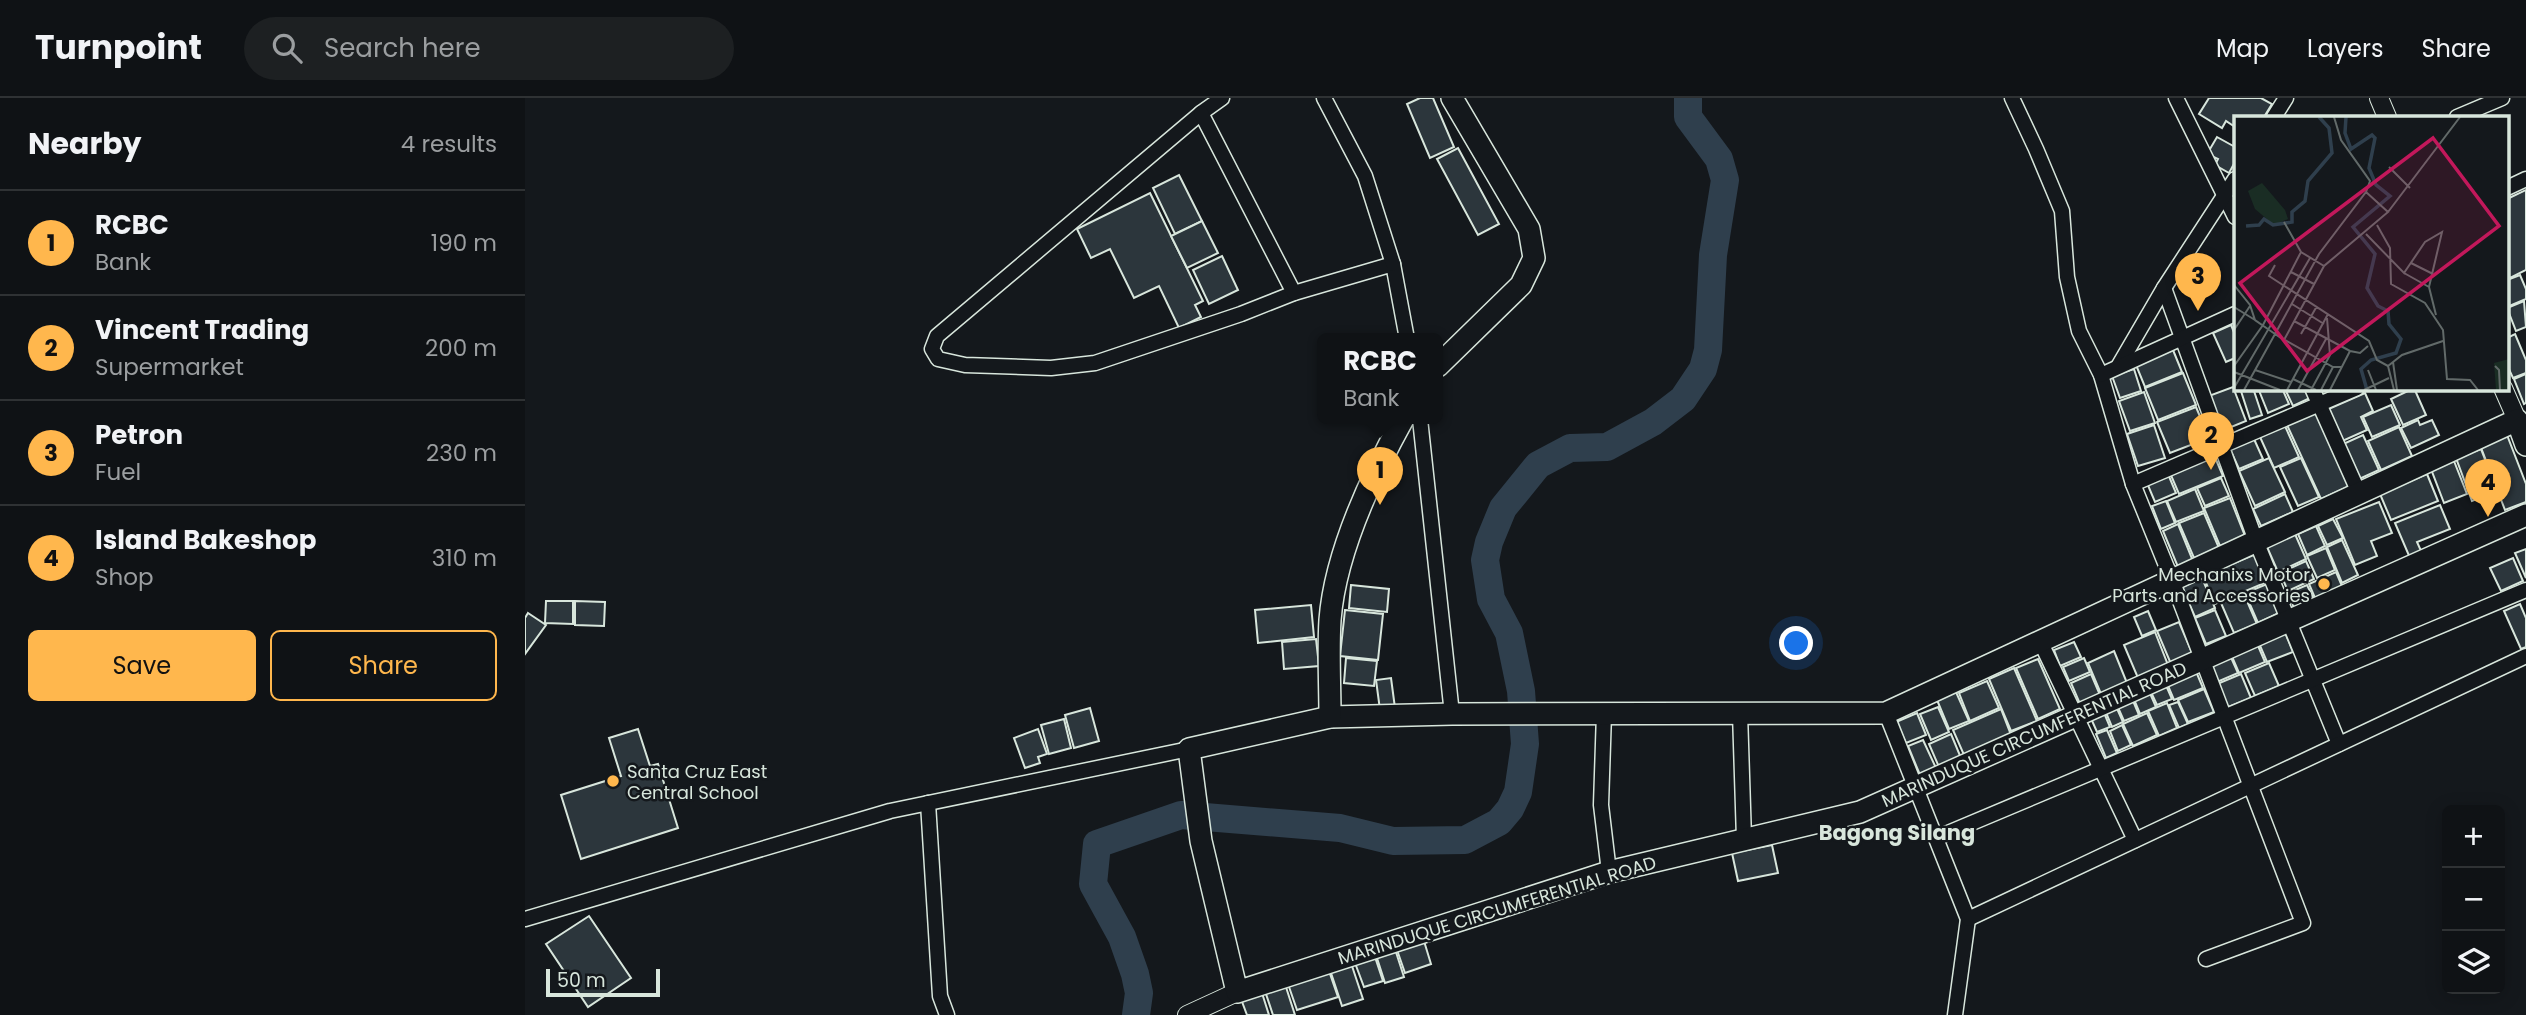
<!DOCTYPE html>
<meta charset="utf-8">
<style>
body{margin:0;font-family:Poppins,sans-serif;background:#1d2022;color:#f1f3f6}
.controls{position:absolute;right:21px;bottom:21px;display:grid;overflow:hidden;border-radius:10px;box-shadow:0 4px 18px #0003}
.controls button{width:63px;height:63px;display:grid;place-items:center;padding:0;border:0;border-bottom:2px solid #2f3234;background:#0f1215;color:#f1f3f6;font:35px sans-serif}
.scale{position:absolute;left:21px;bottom:18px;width:114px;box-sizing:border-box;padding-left:7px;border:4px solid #d8e6dc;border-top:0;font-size:19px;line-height:24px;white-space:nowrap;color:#d8e6dc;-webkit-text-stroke:5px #14181c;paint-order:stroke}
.you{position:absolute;left:1272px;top:546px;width:24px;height:24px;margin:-18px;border:5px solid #fff;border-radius:50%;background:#1a73e8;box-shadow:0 0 0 10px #1a73e833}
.badge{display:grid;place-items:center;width:46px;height:46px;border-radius:50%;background:#ffb74d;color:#111;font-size:23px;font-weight:700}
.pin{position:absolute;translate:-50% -58px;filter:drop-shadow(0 2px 4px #0008)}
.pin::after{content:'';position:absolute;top:37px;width:24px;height:21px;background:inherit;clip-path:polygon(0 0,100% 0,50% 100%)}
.popup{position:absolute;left:792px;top:235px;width:126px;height:91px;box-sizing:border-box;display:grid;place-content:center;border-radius:10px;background:#0f1215;filter:drop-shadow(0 2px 5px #0005);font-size:23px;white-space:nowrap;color:#9b9ea0}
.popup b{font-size:26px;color:#f1f3f6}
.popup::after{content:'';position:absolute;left:50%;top:100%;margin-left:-14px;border:14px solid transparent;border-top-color:#0f1215}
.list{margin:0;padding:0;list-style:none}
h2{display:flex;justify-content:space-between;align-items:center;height:91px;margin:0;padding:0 28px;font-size:30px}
h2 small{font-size:23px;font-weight:400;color:#9b9ea0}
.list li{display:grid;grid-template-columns:46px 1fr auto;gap:21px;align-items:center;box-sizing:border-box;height:105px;padding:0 28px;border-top:2px solid #2f3234}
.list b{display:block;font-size:26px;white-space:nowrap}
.list p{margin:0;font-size:23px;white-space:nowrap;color:#9b9ea0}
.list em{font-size:23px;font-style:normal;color:#9b9ea0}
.actions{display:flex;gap:14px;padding:21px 28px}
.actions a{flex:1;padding:16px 0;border:2px solid #ffb74d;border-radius:10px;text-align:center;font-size:24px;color:#ffb74d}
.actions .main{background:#ffb74d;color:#111}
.icon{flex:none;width:38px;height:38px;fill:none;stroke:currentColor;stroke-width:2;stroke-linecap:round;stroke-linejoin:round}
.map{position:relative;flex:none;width:2001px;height:917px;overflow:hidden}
header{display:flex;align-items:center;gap:42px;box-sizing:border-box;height:98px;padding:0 35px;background:#0f1215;border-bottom:2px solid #2f3234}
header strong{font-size:33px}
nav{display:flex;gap:38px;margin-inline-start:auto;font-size:24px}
.search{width:490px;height:63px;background:#1d2022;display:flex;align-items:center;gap:18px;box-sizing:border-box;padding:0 24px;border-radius:38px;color:#9b9ea0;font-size:26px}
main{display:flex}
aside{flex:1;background:#0f1215}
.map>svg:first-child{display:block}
</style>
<header>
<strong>Turnpoint</strong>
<div class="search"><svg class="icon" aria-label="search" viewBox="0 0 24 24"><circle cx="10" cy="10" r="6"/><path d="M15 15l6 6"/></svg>Search here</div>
<nav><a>Map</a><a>Layers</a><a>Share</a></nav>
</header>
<main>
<aside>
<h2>Nearby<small>4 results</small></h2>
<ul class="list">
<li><span class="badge">1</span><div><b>RCBC</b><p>Bank</p></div><em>190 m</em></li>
<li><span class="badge">2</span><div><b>Vincent Trading</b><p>Supermarket</p></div><em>200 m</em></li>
<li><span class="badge">3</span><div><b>Petron</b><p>Fuel</p></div><em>230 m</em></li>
<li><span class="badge">4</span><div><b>Island Bakeshop</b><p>Shop</p></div><em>310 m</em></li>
</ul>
<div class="actions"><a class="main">Save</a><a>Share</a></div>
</aside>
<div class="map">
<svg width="2001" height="917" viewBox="0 0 2001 917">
<rect width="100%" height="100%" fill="#14181c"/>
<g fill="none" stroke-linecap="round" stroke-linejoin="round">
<path stroke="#2f3f4d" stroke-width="28" d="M611,917L614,895L610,876L597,839L568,786L572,746L656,717L815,730L868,743L940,742L974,724L985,711L993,694L1000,646L996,593L984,535L966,501L960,462L964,444L978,410L1013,367L1045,350L1082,349L1128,324L1158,301L1178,271L1183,252L1188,157L1200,82L1194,61L1163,19V0"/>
</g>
<g fill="#2c363c" stroke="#d8e6dc" stroke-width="2">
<path d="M895,0H908L929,49L905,60L882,6Z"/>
<path d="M1684,0H1736L1747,6L1739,19H1710V29L1701,23L1697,30L1674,16Z"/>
<path d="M1692,39L1710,49V64L1704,75L1690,67L1693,61L1682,56Z"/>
<path d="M933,50L974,126L953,137L912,61Z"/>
<path d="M654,77L677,123L650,136L628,90Z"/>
<path d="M2001,92V172L1985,180L1982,174V101Z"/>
<path d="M625,95L678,203L670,207L676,219L654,230L634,188L609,200L585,151L566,160L552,131Z"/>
<path d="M677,123L693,155L662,170L646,138Z"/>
<path d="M697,158L713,192L684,206L668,172Z"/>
<path d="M1995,177L2001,191V201L1982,209V182Z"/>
<path d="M1999,203L2001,229L1991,233L1982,210Z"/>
<path d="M1706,227L1710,237V260L1701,264L1688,235Z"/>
<path d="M1990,236L2001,262V275L1988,280L1982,267V240Z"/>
<path d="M1648,252L1657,274L1620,289L1611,267Z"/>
<path d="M1609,271L1616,293L1595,300L1587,278Z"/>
<path d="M1658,275L1671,307L1633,322L1620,290Z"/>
<path d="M2001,276V305L1999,306L1989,281Z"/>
<path d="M1708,289L1721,323L1694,334L1681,299Z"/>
<path d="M1715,290H1728L1737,317L1725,321Z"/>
<path d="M1733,290H1757L1764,306L1743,315Z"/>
<path d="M1780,290L1785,300L1768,308L1760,291Z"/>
<path d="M1889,290L1901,317L1878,327L1866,301Z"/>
<path d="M1619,294L1630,325L1605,333L1594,303Z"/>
<path d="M1840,295L1848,313L1836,319L1842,332L1813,345L1799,313Z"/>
<path d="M1866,307L1875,327L1847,339L1838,319Z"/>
<path d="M1671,309L1684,340L1645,355L1632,324Z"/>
<path d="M1791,313L1825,388L1796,401L1762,327Z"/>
<path d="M1893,322L1895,327L1907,322L1914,337L1886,350L1876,330Z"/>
<path d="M1629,327L1640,360L1613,368L1602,336Z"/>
<path d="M1760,328L1774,359L1749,370L1735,339Z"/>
<path d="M1874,329L1887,358L1856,372L1843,343Z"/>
<path d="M1838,337L1854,372L1832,382L1816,347Z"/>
<path d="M1982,337L2001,386V404L1980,412L1955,347Z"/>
<path d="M1729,341L1738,361L1714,371L1705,351Z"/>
<path d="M1956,351L1972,393L1947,403L1931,360Z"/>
<path d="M1689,357L1698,378L1654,396L1645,375Z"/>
<path d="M1744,360L1760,394L1730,408L1714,373Z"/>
<path d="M1776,360L1794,399L1773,408L1755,369Z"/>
<path d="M1929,363L1942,396L1919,405L1906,371Z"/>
<path d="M1643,376L1651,395L1630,404L1622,385Z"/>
<path d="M1902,376L1913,403L1866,422L1855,396Z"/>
<path d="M1696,380L1704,398L1680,408L1672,390Z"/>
<path d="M1670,391L1679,413L1651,424L1642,403Z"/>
<path d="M1760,396L1768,414L1736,428L1728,411Z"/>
<path d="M1705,400L1720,438L1695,448L1679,410Z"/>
<path d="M1641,403L1650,425L1636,431L1627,408Z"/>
<path d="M1854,404L1867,435L1846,443L1852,458L1830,467L1811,421Z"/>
<path d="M1915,407L1925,431L1892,444L1897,455L1885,460L1870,425Z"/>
<path d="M1679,415L1694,450L1669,460L1654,425Z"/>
<path d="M1808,421L1818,440L1802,447L1793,428Z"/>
<path d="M1653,426L1668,463L1653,469L1638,433Z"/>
<path d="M1791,428L1800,448L1782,457L1773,436Z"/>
<path d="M1770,436L1781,461L1753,474L1742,449Z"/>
<path d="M1817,442L1833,477L1817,485L1802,449Z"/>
<path d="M1801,450L1810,472L1792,480L1782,458Z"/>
<path d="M2001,451V480L1990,455Z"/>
<path d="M1731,456L1742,484L1690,506L1678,478Z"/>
<path d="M1988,460L1998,483L1976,493L1965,470Z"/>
<path d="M1781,463L1789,481L1763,493L1755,475Z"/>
<path d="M1811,474L1817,488L1790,500L1784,486Z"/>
<path d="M1677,480L1690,510L1670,519L1657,489Z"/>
<path d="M1742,486L1754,515L1733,525L1720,495Z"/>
<path d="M826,487L864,491L862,514L824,510Z"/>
<path d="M1782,487L1789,501L1769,510L1763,495Z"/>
<path d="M1719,496L1732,526L1709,535L1696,505Z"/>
<path d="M21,503H48V526L20,525Z"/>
<path d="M50,503L80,504L79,528L50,527Z"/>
<path d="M1995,506L2001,520V549L1996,551L1979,513Z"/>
<path d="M786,507L789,539L733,545L730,512Z"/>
<path d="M820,512L858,516L853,562L815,558Z"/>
<path d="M1690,512L1701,538L1681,546L1670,520Z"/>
<path d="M1623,513L1631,532L1617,538L1609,519Z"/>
<path d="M3,515L21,527L0,556V520Z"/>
<path d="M1654,524L1668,557L1646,566L1632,533Z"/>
<path d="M1759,532L1768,554L1742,564L1733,543Z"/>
<path d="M1630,534L1643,567L1613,580L1599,547Z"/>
<path d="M791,541L794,568L759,571L757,544Z"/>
<path d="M1731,543L1740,564L1714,575L1705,554Z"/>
<path d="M1549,544L1556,559L1535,568L1529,552Z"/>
<path d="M1589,553L1602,585L1576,596L1563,565Z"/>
<path d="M1704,555L1713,575L1692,584L1683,564Z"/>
<path d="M821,560L852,563L849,588L819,585Z"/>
<path d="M1559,560L1565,574L1544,583L1538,569Z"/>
<path d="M1513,561L1535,611L1513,621L1491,570Z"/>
<path d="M1744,565L1754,588L1730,598L1720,575Z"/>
<path d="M1489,570L1512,623L1486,633L1464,581Z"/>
<path d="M1670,571L1678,590L1649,602L1641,583Z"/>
<path d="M1566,576L1575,597L1555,606L1546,585Z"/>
<path d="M1716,576L1726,600L1701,610L1692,586Z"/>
<path d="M866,580L870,610L855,612L851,582Z"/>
<path d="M1462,583L1474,610L1445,623L1434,595Z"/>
<path d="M1640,585L1647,601L1632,607L1625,592Z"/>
<path d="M1679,591L1689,614L1663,624L1653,602Z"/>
<path d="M1624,593L1631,609L1615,616L1608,599Z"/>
<path d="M1431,594L1444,623L1424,631L1412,602Z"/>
<path d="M1606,598L1614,617L1599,623L1591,605Z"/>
<path d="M1653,604L1663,626L1654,630L1644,607Z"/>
<path d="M1642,605L1652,630L1634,638L1623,613Z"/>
<path d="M1590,606L1598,624L1587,629L1579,610Z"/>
<path d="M1413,609L1424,634L1406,642L1395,616Z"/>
<path d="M565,610L574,643L549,650L540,617Z"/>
<path d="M1577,610L1585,629L1572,634L1564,616Z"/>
<path d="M1476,611L1486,637L1439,657L1428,632Z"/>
<path d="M1392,615L1401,637L1381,645L1371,624Z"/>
<path d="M1622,615L1632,637L1608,648L1598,626Z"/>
<path d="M539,621L546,650L524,656L516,627Z"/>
<path d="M1597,627L1606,647L1593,653L1585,633Z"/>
<path d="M113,631L125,668L133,666L153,730L56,761L36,697L96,678L84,640Z"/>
<path d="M513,631L522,656L513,659L515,665L500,670L489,640Z"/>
<path d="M1582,632L1592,655L1581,660L1571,636Z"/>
<path d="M1426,636L1436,660L1414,669L1404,646Z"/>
<path d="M1398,642L1411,670L1395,677L1383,648Z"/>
<path d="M1247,747L1253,775L1213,783L1207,755Z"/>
<path d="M64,818L106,880L63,909L21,846Z"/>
<path d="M899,843L906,866L880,875L872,852Z"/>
<path d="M870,851L879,879L860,885L851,857Z"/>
<path d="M850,859L858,883L839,889L830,865Z"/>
<path d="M826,865L838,901L817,908L805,872Z"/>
<path d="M804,873L813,899L772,912L763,886Z"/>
<path d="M760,886L770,917H748L740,893Z"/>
<path d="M737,895L744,917H722L716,901Z"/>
</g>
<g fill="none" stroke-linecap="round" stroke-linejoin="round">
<g stroke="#d8e6dc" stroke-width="17">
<g id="minor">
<path d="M697,0L676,15L412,238L407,251L413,261L440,267L526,270L570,265L716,216L769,195L868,166L882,241"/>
<path d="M799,0L840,78L868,166"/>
<path d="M1487,0L1511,51L1537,113L1542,179L1554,233L1576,277L1608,386L1647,482L1778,825L1681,861"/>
<path d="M1651,0L1710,119"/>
<path d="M676,15L769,195"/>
<path d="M1749,19L1761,0"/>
<path d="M1932,19L1977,0"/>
<path d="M1982,90L2001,81"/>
<path d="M1639,190L1731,443L1814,646"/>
<path d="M1594,267L1639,190L1710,81"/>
<path d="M1576,277L1710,216"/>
<path d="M1787,290L1834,395"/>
<path d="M895,321L927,616"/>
<path d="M1608,386L1832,290"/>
<path d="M1515,543L1610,742"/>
<path d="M1079,615L1076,707L1084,774"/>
<path d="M1215,615L1219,741"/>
<path d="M1361,615L1443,821L1430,917"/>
<path d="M403,705L415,898L422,917"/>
<path d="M1411,740L2001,492"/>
<path d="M0,821L365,713L664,651"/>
<path d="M1443,821L2001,558"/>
</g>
</g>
<g stroke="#d8e6dc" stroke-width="20">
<g id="tertiary">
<path d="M1854,0L1862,19"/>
<path d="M1978,290L1992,322"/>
<path d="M662,917L712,894"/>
</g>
</g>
<g stroke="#d8e6dc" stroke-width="24">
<g id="primary">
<path d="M913,268L996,187L1009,160L1004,131L927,0"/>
<path d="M2001,347L1992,322L1361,615L927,616L805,619L664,651L676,743L712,894L1084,774L1335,714L2001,417"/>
<path d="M805,619C805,587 803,554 805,522C810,455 846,379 878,321"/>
</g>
</g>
<use href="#minor" stroke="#14181c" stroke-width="14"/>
<use href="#tertiary" stroke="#14181c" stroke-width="18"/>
<use href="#primary" stroke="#14181c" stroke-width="21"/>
</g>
<g fill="#ffb74d" stroke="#14181c" stroke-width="2.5">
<circle cx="1799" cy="486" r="7"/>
<circle cx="88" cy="683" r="7"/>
</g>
<g text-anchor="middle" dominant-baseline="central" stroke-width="5" stroke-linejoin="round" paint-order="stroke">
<g font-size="18" fill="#d8e6dc" stroke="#14181c" text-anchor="end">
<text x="1785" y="476">Mechanixs Motor<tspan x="1785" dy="21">Parts and Accessories</tspan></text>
<text x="102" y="673" text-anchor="start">Santa Cruz East<tspan x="102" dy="21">Central School</tspan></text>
</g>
<g font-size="18" fill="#d8e6dc" stroke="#14181c">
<text transform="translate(1509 636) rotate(-24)">MARINDUQUE CIRCUMFERENTIAL ROAD</text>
<text transform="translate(972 812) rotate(-17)">MARINDUQUE CIRCUMFERENTIAL ROAD</text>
</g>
<g font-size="21" font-weight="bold" fill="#d8e6dc" stroke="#14181c">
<text x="1372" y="734">Bagong Silang</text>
</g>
</g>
<g transform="translate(1709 18)">
<rect width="275" height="275" fill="#14181c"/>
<path d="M28,67L51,94L54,103L40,109L21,93L14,75ZM275,243V274H262L260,247Z" fill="#1a2d24"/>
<path fill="none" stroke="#2f3f4d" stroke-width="3.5" d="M112,1L111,17L117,33L138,19L141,22L135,52L142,69L156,80L119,111L141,138L133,172L144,190L154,195L155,208L167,223L162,237L137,244L127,253L133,274M12,110L25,109L30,103L39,109L58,106V96L71,85L74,65L98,37L95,12L85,1"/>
<path fill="none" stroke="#626a69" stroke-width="2" d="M100,1L107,24L136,65L132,76M155,51L176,72M154,96L226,1M50,106L67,136L90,150M143,109L156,132L157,168L191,187L209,214L213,263L236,264L244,274M132,118L170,157L191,126L208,116L195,171L202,199M177,147L199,158M41,149L35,160L135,225L143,244L154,250M57,156L80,168M170,157L195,171M0,169L16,189L21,204L41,218L50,224L90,150L154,96L132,76L85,138L41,218M58,188L90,208M0,191L21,204M60,205L116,235L126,237L134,230M0,214L16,190M67,218L83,190M51,224L99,251H108M159,246L163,274M0,250L29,209L67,136M154,250L168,239L209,225M154,250L160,274M261,250L265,254L266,274M21,254L57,266M134,254L142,274M0,256L46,274M59,263L82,274M0,272L76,142M10,274L41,218M53,274L94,198M64,274L92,223M77,274L96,239L93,202M87,274L99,251M96,274L116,235M130,274L155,262"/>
<path fill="#c2185b" fill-opacity="0.15" stroke="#c2185b" stroke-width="3.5" d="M199,22L265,110L73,255L6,167Z"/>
<rect width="275" height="275" fill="none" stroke="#d8e6dc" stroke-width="3.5"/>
</g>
</svg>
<div class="controls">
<button>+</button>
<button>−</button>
<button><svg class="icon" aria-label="layers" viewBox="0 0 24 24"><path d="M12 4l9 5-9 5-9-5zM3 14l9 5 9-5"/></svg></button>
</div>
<div class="scale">50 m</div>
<div class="you"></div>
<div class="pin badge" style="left:855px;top:407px">1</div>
<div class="popup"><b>RCBC</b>Bank</div>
<div class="pin badge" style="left:1686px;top:372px">2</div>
<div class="pin badge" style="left:1673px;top:213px">3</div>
<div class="pin badge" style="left:1963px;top:419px">4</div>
</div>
</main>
